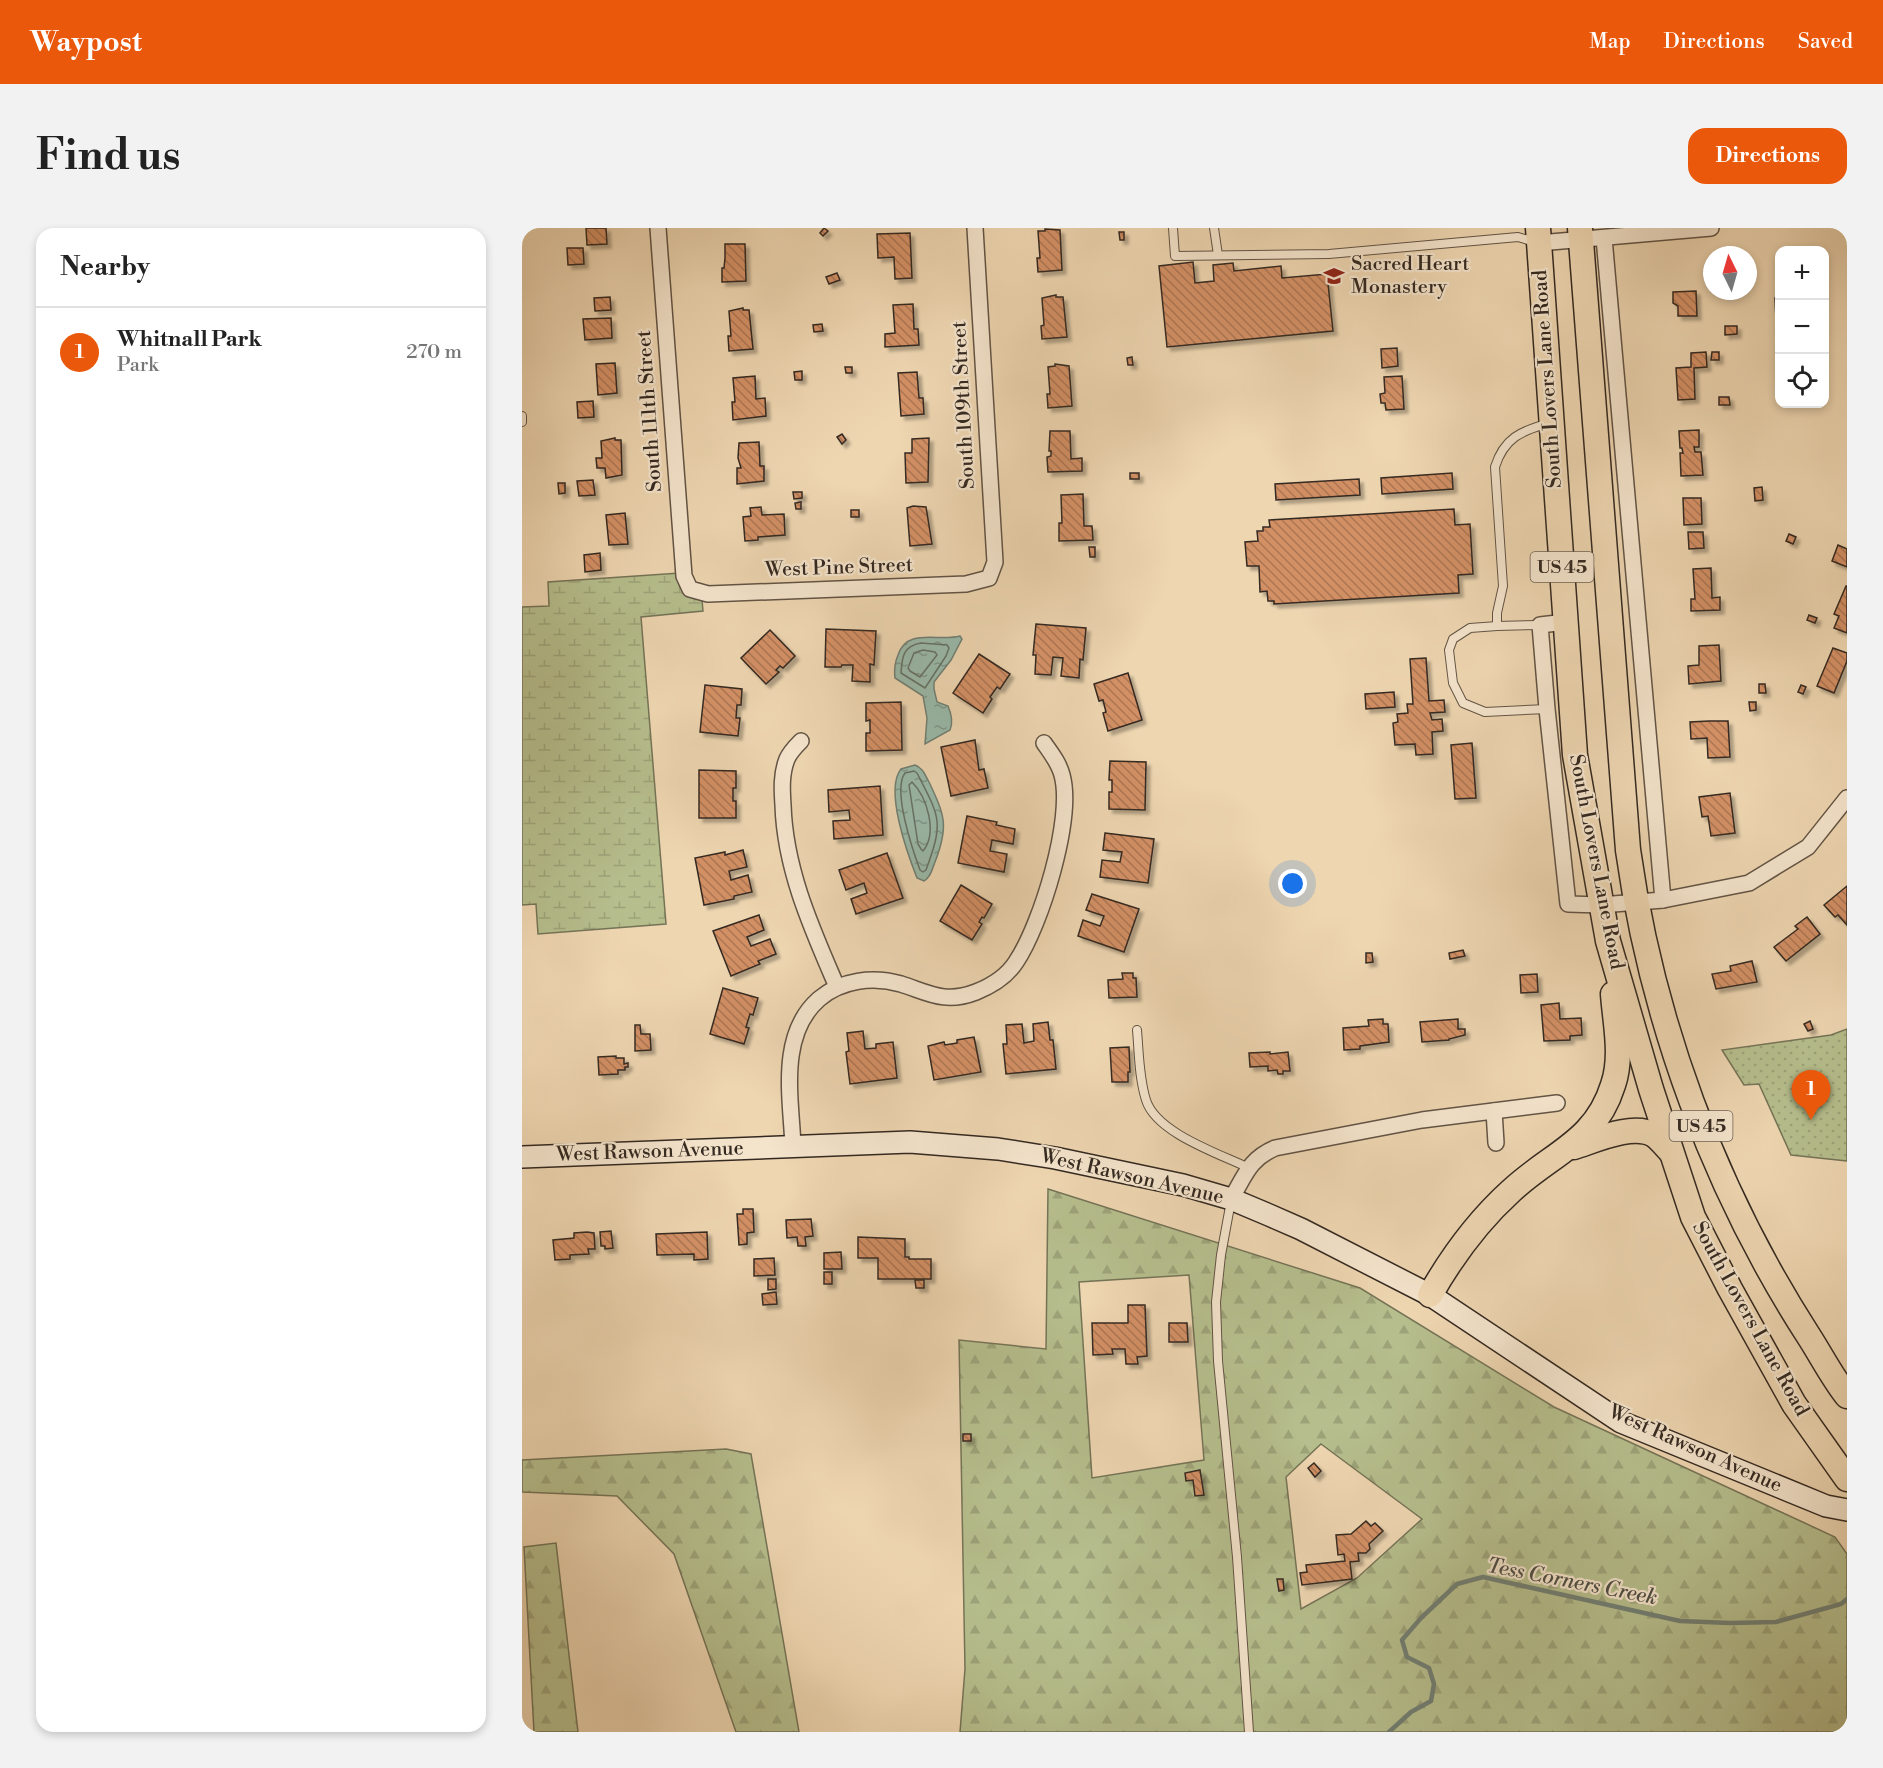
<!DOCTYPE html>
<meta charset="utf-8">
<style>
body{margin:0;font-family:"Libre Bodoni",serif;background:#f2f2f2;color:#222}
.controls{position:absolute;right:18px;top:18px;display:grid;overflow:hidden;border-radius:12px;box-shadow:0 3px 9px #0003}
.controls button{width:54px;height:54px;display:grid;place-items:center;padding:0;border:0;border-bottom:2px solid #e0e0e0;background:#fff;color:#222;font:30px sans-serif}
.compass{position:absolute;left:1181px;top:18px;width:54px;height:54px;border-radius:50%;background:#fff;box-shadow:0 3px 9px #0003;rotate:355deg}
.you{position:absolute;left:771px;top:656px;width:21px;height:21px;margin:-15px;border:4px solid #fff;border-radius:50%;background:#1a73e8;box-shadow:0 0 0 9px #1a73e833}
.badge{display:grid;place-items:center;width:39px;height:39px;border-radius:50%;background:#ea580c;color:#fff;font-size:20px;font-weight:700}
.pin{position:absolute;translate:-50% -50px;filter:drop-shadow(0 2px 3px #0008)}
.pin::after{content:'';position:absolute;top:32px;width:21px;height:18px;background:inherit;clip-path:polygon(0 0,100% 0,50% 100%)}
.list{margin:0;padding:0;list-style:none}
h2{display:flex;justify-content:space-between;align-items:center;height:78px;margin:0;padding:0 24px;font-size:26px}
h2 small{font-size:20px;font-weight:400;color:#767676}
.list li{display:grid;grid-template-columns:39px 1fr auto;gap:18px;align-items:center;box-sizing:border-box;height:90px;padding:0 24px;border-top:2px solid #e0e0e0}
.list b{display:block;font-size:22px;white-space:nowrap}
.list p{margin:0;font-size:20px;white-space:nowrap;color:#767676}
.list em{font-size:20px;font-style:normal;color:#767676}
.icon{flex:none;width:33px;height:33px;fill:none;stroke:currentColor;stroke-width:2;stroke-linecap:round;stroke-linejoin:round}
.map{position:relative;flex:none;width:1325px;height:1504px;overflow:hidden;border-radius:18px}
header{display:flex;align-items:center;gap:36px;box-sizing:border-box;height:84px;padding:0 30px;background:#ea580c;color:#fff}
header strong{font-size:28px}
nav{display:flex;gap:33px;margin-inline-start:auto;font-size:21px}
.intro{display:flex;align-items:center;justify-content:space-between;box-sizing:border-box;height:144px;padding:0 36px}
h1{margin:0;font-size:42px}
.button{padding:15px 27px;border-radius:18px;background:#ea580c;color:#fff;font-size:21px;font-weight:700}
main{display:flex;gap:36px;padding:0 36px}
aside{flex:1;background:#fff;border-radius:18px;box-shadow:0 3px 9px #0003}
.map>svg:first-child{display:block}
</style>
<header>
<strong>Waypost</strong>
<nav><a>Map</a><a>Directions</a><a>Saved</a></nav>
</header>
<div class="intro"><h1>Find us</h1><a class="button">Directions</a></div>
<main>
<aside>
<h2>Nearby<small></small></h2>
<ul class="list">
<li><span class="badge">1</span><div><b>Whitnall Park</b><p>Park</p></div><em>270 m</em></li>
</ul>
</aside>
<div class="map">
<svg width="1325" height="1504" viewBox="0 0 1325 1504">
<defs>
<pattern id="forest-firs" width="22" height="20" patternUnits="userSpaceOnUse" patternTransform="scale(1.5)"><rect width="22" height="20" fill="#b6be8d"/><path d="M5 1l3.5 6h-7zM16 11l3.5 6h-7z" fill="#9da379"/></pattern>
<pattern id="wetland-marsh" width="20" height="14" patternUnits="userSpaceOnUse" patternTransform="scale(1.5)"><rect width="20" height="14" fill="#b6be8d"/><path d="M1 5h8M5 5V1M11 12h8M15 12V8" fill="none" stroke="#9da379"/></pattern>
<pattern id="park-dots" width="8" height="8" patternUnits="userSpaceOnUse" patternTransform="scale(1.5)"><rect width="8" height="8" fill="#b6be8d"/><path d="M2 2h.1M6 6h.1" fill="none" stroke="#9da379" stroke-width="1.8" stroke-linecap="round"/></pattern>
<pattern id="water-ripples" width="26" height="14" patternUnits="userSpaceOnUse" patternTransform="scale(1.5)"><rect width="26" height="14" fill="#99b9a9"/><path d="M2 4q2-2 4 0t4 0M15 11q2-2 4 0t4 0" fill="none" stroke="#7e9689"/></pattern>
<pattern id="building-back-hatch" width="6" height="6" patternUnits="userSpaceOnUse" patternTransform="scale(1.5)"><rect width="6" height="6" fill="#d39065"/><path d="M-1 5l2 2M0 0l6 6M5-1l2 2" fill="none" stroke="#ac7653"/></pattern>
<filter id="shadow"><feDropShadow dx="4" dy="4" stdDeviation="1.5" flood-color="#0004"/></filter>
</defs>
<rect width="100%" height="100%" fill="#eed6b1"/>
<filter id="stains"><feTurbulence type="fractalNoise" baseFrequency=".00333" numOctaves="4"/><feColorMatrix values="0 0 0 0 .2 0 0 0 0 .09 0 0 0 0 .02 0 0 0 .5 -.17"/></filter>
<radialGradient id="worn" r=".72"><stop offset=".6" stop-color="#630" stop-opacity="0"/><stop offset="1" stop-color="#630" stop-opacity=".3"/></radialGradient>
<g fill="url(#forest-firs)" stroke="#757457" stroke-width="1.5" fill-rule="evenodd">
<path d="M526,961L838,1060L1032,1179L1313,1309L1325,1326V1504H438L443,1441L437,1112L524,1121ZM667,1047L682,1232L570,1250L557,1054ZM799,1216L900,1291L835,1350L779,1381L764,1249Z"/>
<path d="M204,1221L229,1226L277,1504H214L152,1326L95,1268L0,1264V1232Z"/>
<path d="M34,1315L56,1504H12L2,1319Z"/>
</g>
<path fill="url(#wetland-marsh)" stroke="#757457" stroke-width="1.5" d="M158,345L165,368L180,372L181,383L119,389L144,696L16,706L14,676L0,677V379L27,378L26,354Z"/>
<path fill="url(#park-dots)" stroke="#757457" stroke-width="1.5" d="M1325,801V933L1269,927L1237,856L1222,857L1200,822L1309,807Z"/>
<g fill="url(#water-ripples)" stroke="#717f73" stroke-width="1.5">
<path d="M438,408L440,411L429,432L412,454V461L415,474L426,478C429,485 431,495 428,502L403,516L405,490L401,468L373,450C372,442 373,434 376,427C385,399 416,414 438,408Z"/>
<path d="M393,537C401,540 403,547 407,554C423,588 427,598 413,634C410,641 409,649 402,653L395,650C386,627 362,562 379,541Z"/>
</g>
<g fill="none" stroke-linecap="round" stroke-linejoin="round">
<g stroke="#667165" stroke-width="1.5">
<path d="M399,415L425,417L427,420L424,428L403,460L379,445C380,429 381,418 399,415Z"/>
<path d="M401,422L413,424L415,427L398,449L388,443L386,440L392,425Z"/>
<path d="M392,543L395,545C418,590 422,593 404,642L401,644L398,642C391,623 370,562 383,545Z"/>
<path d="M390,554C405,569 416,605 401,623L399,621L396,616L387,557Z"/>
</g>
<path stroke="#717f73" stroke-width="4.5" d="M867,1504L889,1484L909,1473L912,1456L907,1440L885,1429L880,1412L899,1390L935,1356L961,1349L1158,1393L1208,1395L1254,1394L1319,1376L1325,1371"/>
</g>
<g fill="url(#building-back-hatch)" stroke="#342921" stroke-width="1.5" filter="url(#shadow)">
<path d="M64,0H84L85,16L65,17Z"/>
<path d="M302,0L306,3L301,8L298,5Z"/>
<path d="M523,1L538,2L540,42L516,44L515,30H518L516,3H523Z"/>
<path d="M597,4H602V12H598Z"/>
<path d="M388,5L390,50L373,51L372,29L356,30L355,6Z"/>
<path d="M203,16H223L224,53L200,54V40H202L203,30Z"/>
<path d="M45,20H61L62,36L46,37Z"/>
<path d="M671,34L673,55L692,53L691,37L711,35L712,43L759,38L760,50L805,46L811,103L645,119L637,38Z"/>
<path d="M315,45L318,52L307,56L304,49Z"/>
<path d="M1174,63L1175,88H1156V78L1151,75V64Z"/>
<path d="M534,67V69H541L545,109L520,111L519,98L522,97L520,70Z"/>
<path d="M1256,67H1258V92H1254L1253,70H1256Z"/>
<path d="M88,69L89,82L73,83L72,70Z"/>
<path d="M391,76L392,101H396L397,117L363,119V106L373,105L371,77Z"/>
<path d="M221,80V82H227L231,121L207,123L206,108H209L207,83Z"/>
<path d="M89,90L90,110L63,112L61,91Z"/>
<path d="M300,96L301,103L292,104L291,97Z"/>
<path d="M1203,98H1215V106L1203,107Z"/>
<path d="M875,120L876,138L860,140L859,121Z"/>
<path d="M1184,124L1185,139L1172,140L1173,171L1156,172L1154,140L1169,139V125Z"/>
<path d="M1190,124H1197V132H1189Z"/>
<path d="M610,129L611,137H606L605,130Z"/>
<path d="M93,135L95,165L76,167L74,136Z"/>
<path d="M533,136L547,138L550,178L526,180L525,166H528L526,139L533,138Z"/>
<path d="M323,139H330V145H324Z"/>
<path d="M280,143V152H273L272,144Z"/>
<path d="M395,144L397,170H401L402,186L379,188L376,145Z"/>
<path d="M233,148L234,171L243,170L244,188L211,192L210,174H213L211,150Z"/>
<path d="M880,148L882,181L864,182L863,175H859L858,166L863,165L862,149Z"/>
<path d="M1197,169H1207L1208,177H1197Z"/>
<path d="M71,173L72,189L56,190L55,174Z"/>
<path d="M1177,202V219H1172L1173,224H1179L1181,247L1159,248L1158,225H1161L1160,220H1158L1157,203Z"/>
<path d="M528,203H548L549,231L560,230V243L526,244L525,229L529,228V223H527Z"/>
<path d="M320,206L324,212L320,216L315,209Z"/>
<path d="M93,210V212H99L100,247L84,250L83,240H75L74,230H80L79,213Z"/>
<path d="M407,210L406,254L384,255L383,225H390V211Z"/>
<path d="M237,214L238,238H242V253L215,256V240H219L216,230L217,215Z"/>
<rect x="608" y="245" width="9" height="6"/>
<path d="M930,245L931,261L860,266L859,250Z"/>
<path d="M837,251L838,267L754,272L753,256Z"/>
<path d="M71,252L73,267L57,268L55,253Z"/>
<path d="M36,255H43V265L37,266Z"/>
<path d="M1240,259L1241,272L1233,273L1232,260Z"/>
<path d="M271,264H280V270L272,271Z"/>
<path d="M561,266L562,298H570L571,312L537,313V295H540L539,267Z"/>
<path d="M1161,270H1179L1180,296L1162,297Z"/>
<path d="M279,274V281H274L273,275Z"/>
<path d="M391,278L404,279L410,316L388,318L385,280Z"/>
<path d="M239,279L240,287L262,286L263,307L236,309V312L223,313L221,289L229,288L228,280Z"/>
<path d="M932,281L933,297L948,296L951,346L936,347L937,365L752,376V373H746L745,363L738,364L737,338H725L723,314L736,313L735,303H741V299H748L747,292Z"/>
<rect x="329" y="282" width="8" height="7"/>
<path d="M103,285L106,316L87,317L84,287Z"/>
<path d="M1166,304H1181L1182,320L1167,321Z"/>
<path d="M1267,306L1274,309L1271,316L1264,313Z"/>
<path d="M1316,317L1325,321V339L1310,333Z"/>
<path d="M567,319H573V329H568Z"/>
<path d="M78,325L79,342L63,344L62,327Z"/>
<path d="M1189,340L1190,370L1198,369V382L1169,383V371H1173L1171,341Z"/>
<path d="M1324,358H1325V405L1312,400L1317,388L1312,386Z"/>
<path d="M1287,387L1295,390L1293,395L1285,392Z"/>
<path d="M514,396L564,400L561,432L558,431L557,450L539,448L541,430L531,429L529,447L513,446L514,427H511Z"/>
<path d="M304,401L354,403L352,437L348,436V454L330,453L331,437H320L319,439H303Z"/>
<path d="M248,402L273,428L261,440L258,438L254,442L257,444L244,456L219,430Z"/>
<path d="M1197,417L1199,453L1167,456L1166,438L1177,437V418Z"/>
<path d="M1311,420L1325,425V433L1312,465L1295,458Z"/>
<path d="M457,426L488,446L478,461L475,459L468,469L470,471L461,485L431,465Z"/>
<path d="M904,430L907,473L922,472L923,484L908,485L910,492L920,491L921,503L910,504L911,526L894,527L893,516L873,517L871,495L876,494L875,486L886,485L885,476H891L888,431Z"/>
<path d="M606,445L620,492L586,503L581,485L584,484L581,472L577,473L572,456Z"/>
<path d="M1237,456H1243L1244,465H1237Z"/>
<path d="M183,457L220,461L219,477H215L214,490H218L216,508L178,504Z"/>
<path d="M1279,457L1284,459L1281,466L1276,464Z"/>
<path d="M872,464L873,479L844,481L843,466Z"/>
<path d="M379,474L380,522L344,523V505H348V492L344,493V475Z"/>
<path d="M1227,474H1234V482L1228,483Z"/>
<path d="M1187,493H1206L1208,529L1186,530L1185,510L1169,511L1168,494Z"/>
<path d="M453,512L457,542L462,541L466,560L429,568L419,519Z"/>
<path d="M950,515L954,570L933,571L929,517Z"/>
<path d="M588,533L624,534L623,582L587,581V564H590V552H587Z"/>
<path d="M177,542L214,543V560H211V573H214V590H177Z"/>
<path d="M358,558L361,607L312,611L311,593L328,592L327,582L307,584L306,562Z"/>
<path d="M1208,565L1213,605L1189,608L1186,588L1180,589L1177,569Z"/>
<path d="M445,588L475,594L474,597L493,601L491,616L470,612L468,623L485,626L482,644L436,635Z"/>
<path d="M583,605L632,611L626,655L578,649L580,632L598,634L600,624L581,622Z"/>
<path d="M221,622L225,639L207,643L209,652L226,647L230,664L212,668V671L182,677L173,630L203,624V627Z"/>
<path d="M365,625L381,670L334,686L329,671L345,665L342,655L324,662L317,642Z"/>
<path d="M439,657L470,676L462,690L460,689L457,694L460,696L450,712L418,693Z"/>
<path d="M1325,658V697L1316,687L1313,689L1302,677Z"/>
<path d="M570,666L617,681L602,724L556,708L561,692L578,698L582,688L564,682Z"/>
<path d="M237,687L242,702L225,709L229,718L248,711L254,726L236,733L238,736L209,748L191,703Z"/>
<path d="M1285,689L1298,706L1264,733L1252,719L1276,701L1273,698Z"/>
<path d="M941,722L943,728L928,731L927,725Z"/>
<path d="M844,725H850L851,734L844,735Z"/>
<path d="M1230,733L1235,754L1194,761L1190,746L1209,743L1208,738Z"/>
<path d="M600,745H611V750H614L615,769L587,770L586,752L601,751Z"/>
<path d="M1015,746L1016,764L999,765L998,747Z"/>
<path d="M201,760L236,770L231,787L228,786L224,799L227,800L222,816L188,806Z"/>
<path d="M1037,775L1038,791L1059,790L1060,807L1048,808V812L1022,813L1019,777Z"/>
<path d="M861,791V796H866L867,814L838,818V821L822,822L821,800L847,798L846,792Z"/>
<path d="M936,791V801H943V807L927,811V812L900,814L898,794Z"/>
<path d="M1288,793L1291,801L1286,803L1282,796Z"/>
<path d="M526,794L528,812H531L534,841L484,846L481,816H485L484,797L500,796L502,815L512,813L511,796Z"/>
<path d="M113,797H118L119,806H128L129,822L113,823Z"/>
<path d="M341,803L343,821L354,820V816L371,814L375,850L328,856L324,824L327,823L325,805Z"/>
<path d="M452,809L459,844L412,852L406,818L422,814L423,817L435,815V812Z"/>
<path d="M607,819L608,844H606V854H590L588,820Z"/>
<path d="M748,824V826L766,824L768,843H761V846H756L755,842L746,843V838L728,839L727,825Z"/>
<path d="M94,828V830H102V836L106,835V839H103V842H96V846L77,847L76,829Z"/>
<path d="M221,981H231L232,1004L225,1005V1016L217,1017L215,986H221Z"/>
<path d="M289,991L291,1008L283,1009L284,1018H276L275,1009L265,1010L264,992Z"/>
<path d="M89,1003L91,1020L83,1021V1018H79L78,1004Z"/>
<path d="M65,1004L72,1005L73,1021H66L67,1026L48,1027V1031L33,1032L31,1012L52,1010V1005Z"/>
<path d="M185,1004L186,1031L172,1032V1026L135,1027L134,1006Z"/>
<path d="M336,1009L383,1011V1029H387V1031H409V1051H356V1030H336Z"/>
<path d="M319,1024L320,1041H302V1025Z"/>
<path d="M252,1030L253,1047L232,1048V1031Z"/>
<rect x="302" y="1044" width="8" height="12"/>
<path d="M246,1051H254V1061L246,1062Z"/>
<path d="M393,1052H402V1060H394Z"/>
<path d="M254,1064L255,1076L241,1077L240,1066Z"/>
<path d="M606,1077H623L625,1128L615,1129L616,1136H604L603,1121H590L591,1126L571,1127L570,1095H606Z"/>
<path d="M647,1095H665L666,1114H647Z"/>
<rect x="441" y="1206" width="8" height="7"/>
<path d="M792,1235L799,1243L793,1249L786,1240Z"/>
<path d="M678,1242L682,1267L673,1268L671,1252L664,1253L663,1245Z"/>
<path d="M844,1293L849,1298L853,1295L861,1303L847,1316L848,1321L844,1325H836L837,1333L828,1334L830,1351L780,1357L778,1345L785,1344L784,1337L823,1333L822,1326L816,1327L814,1307L829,1306Z"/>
<path d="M755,1351H761L762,1362L757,1363Z"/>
</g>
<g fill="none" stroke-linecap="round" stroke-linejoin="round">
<g stroke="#625445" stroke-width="10">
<g id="lane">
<path d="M651,0L653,28L807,26L996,9L1013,14"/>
<path d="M692,0L696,27"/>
<path d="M0,188V194"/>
<path d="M1018,397L975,398V385L981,358L973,239C982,210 999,203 1027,195"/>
<path d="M975,398L948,400L931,411L927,422L931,455L941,475L963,484L1025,481"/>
<path d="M615,802C617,825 617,850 624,872C634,905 698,926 727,940"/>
<path d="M709,973L699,1027L694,1074L696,1133L715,1329L727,1504"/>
</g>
</g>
<g stroke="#625445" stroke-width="18">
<g id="street">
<path d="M136,0L162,348L168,361L186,366L444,356L467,350L473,334L453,0"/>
<path d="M1082,10L1141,672"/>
<path d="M1017,15L1189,0"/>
<path d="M1044,394L1018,397L1025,481L1046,676L1079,677L1141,672L1227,655L1286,619L1325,570"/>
<path d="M279,513C274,518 268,524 265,531C259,546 260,562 261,577C263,642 290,701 315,759"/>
<path d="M972,883L974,915"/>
<path d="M271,918C269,870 256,807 297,771C319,752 351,748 379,756C407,765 423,776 454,764C469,758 485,748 494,734C519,697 552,590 540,547C537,535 529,525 522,515"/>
<path d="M709,971C723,948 727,931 753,920L900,892L1035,875"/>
</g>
</g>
<g stroke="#342921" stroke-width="24">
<path id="secondary" d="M0,929L388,914L476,921L533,930L661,957L709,971L747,987L779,1001L908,1067L1099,1194L1304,1278L1325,1282"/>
</g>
<g stroke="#342921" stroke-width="27">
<g id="primary">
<path d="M1016,0L1053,527L1086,713L1129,861L1171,989L1208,1061L1272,1176L1325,1251"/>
<path d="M1058,0L1106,622C1130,793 1192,961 1286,1107C1299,1127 1310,1149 1325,1168"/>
<path d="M1052,919C1074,912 1111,895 1132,907C1138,911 1144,919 1149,924"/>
<path d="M908,1067C929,1030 957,992 989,963C1029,925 1073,915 1091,857C1101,828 1093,795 1091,766"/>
</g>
</g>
<use href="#lane" stroke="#f4e4cc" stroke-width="8"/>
<use href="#street" stroke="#f4e4cc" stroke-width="15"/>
<use href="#secondary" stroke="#f4e4cc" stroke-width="21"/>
<use href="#primary" stroke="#eed6b1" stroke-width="24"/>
</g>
<defs>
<g id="school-bare" transform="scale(1.62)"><path d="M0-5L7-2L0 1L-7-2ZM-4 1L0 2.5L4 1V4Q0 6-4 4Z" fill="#8f2418" stroke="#f4e4cc" stroke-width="2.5" paint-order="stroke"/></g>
</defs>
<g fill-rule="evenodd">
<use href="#school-bare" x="812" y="48"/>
</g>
<g text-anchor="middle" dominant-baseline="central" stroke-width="4.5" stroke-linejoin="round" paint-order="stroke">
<g fill="#f4e4cc" stroke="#6e6154" stroke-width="1.5">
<rect x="1008.5" y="324" width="63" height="30" rx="4.5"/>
<rect x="1147.5" y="883" width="63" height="30" rx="4.5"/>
</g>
<g font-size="18" font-weight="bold" fill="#342921">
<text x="1040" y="339">US 45</text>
<text x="1179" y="898">US 45</text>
</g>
<g font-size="20" fill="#342921" stroke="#f4e4cc" text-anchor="start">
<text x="829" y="36">Sacred Heart<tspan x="829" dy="23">Monastery</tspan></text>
</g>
<g font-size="20" fill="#342921" stroke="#f4e4cc">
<text transform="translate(1026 151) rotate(-94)">South Lovers Lane Road</text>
<text transform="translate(442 177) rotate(-93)">South 109th Street</text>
<text transform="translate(128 183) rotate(-94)">South 111th Street</text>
<text transform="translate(317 340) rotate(-2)">West Pine Street</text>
<text transform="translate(1074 634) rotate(79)">South Lovers Lane Road</text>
<text transform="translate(128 924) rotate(-2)">West Rawson Avenue</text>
<text transform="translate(610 949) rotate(13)">West Rawson Avenue</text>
<text transform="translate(1228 1091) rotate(61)">South Lovers Lane Road</text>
<text transform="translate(1173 1221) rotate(24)">West Rawson Avenue</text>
</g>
<g font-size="21" font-style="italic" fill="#4d4d43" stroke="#f4e4cc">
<text transform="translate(1050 1354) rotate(11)">Tess Corners Creek</text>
</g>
</g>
<rect width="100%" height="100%" filter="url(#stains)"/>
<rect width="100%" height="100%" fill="url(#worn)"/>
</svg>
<div class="controls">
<button>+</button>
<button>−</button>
<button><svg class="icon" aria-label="locate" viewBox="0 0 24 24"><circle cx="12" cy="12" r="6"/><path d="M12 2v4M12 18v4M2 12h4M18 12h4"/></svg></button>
</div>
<svg class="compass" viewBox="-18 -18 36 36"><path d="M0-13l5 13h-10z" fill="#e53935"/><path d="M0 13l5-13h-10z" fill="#767676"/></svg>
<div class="you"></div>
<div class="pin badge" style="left:1289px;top:892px">1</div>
</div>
</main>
